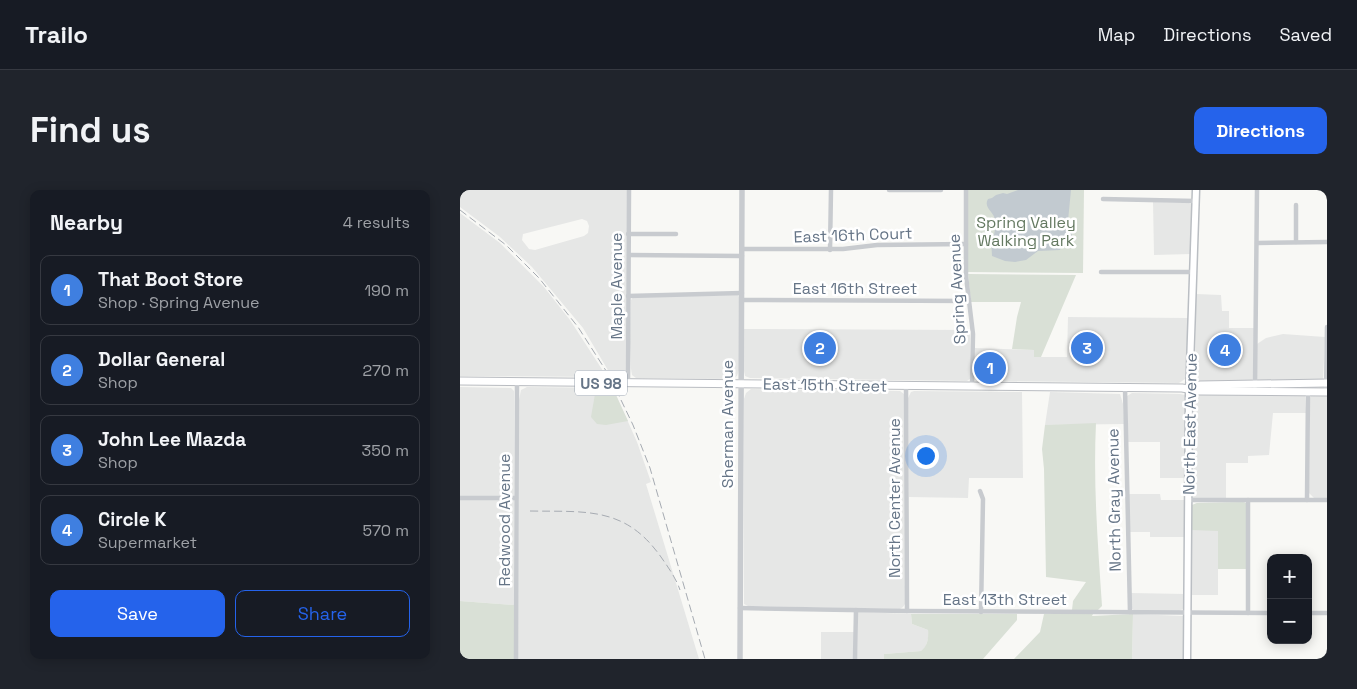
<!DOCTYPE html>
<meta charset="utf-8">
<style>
body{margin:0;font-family:"Space Grotesk",sans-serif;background:#20242c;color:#f1f3f6}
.controls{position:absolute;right:15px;bottom:15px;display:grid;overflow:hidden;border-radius:10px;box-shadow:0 2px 12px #0003}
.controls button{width:45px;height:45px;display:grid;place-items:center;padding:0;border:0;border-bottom:1px solid #363941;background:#171b24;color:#f1f3f6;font:25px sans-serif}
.you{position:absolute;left:465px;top:265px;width:18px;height:18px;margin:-12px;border:4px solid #fff;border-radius:50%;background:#1a73e8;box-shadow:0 0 0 8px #1a73e833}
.badge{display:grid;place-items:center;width:32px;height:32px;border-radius:50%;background:#2563eb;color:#fff;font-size:16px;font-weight:700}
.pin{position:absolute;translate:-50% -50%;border:2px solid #fff;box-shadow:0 1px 5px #0006}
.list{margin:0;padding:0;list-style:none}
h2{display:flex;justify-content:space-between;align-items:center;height:65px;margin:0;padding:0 20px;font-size:21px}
h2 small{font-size:16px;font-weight:400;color:#9ea1a6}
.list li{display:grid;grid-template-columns:32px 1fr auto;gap:15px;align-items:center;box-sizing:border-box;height:70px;margin:0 10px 10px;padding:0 10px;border:1px solid #363941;border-radius:10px}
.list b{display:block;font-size:19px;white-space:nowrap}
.list p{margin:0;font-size:16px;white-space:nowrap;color:#9ea1a6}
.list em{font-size:16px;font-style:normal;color:#9ea1a6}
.actions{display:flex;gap:10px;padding:15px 20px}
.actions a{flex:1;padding:11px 0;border:1px solid #2563eb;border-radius:10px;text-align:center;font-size:18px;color:#2563eb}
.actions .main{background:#2563eb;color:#fff}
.map{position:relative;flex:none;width:867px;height:469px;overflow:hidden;border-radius:10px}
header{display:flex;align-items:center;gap:30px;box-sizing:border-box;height:70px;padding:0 25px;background:#171b24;border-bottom:1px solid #363941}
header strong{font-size:24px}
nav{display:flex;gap:28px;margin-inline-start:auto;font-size:18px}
.intro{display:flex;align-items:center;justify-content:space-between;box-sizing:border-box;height:120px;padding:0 30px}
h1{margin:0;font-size:35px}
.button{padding:12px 22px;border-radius:10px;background:#2563eb;color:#fff;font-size:18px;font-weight:700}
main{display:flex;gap:30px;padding:0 30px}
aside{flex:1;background:#171b24;border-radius:10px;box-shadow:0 2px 12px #0003}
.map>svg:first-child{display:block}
</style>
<header>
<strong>Trailo</strong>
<nav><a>Map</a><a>Directions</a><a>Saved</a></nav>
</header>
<div class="intro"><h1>Find us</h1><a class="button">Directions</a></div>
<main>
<aside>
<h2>Nearby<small>4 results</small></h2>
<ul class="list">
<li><span class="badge" style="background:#3f7fe0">1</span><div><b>That Boot Store</b><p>Shop · Spring Avenue</p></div><em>190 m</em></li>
<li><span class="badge" style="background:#3f7fe0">2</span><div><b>Dollar General</b><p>Shop</p></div><em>270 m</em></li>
<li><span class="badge" style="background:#3f7fe0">3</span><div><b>John Lee Mazda</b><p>Shop</p></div><em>350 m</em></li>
<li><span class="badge" style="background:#3f7fe0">4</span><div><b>Circle K</b><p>Supermarket</p></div><em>570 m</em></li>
</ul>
<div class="actions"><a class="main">Save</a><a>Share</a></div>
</aside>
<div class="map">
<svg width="867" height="469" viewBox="0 0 867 469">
<rect width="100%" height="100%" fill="#f8f8f5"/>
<g fill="#e6e7e6" fill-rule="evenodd">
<path d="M0,0H167L166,181L164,186L152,187L123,138L72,77L40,47L0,17ZM122,29L127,31L129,36L128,43L124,46L75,60L69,59L62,50L63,44Z"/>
<path d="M693,12L729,13L732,14L731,64L694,65Z"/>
<path d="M0,23L40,53L84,97L110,130L147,187L0,186Z"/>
<path d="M736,104L761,105L762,121H769V138H794L793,189L791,192L739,191L735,188Z"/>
<path d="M278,105L279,107V180L277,186L271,189L176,188L172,185L171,179L170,153L171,110L173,107Z"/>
<path d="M608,127L728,128L725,189L719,193L520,191L516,188L515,184V158L574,160L575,167H607Z"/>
<path d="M283,139L510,140V189L507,191L290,188L285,186L284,181Z"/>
<path d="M823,144L865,147L863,190L799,192L797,190V154L806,148Z"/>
<path d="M0,197L51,198L54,201V306H0Z"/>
<path d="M67,197L153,198L177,252L191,292L186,294L239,469H58L59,210L61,200Z"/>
<path d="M291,199L440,201L444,204L445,414L443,417L440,419L288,416L284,414V209L286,203Z"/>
<path d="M454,201L562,202L563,288H509L508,308L449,307L448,208L451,202Z"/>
<path d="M590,202L660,204L663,214L664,234L585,235Z"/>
<path d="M672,203L720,204L725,205V288H700V252H668L667,210V206Z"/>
<path d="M737,204L845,205L846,223H813L809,265L788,266V273H766V308H733L732,305L733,235L734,208Z"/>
<path d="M867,204V308H854L849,303L850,208L851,205Z"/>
<path d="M669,304H700L701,310H725V347H690V342H669Z"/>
<path d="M0,310H54V415L0,411Z"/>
<path d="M785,312L787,379H758V405H730L731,316L737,313Z"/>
<path d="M671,403L725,404V418L719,421H675L671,418Z"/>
<path d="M398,422L451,424L452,434L468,440L469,445L465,459L461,461L424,464V469H397Z"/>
<path d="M673,424L723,426L724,469H672Z"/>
<path d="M361,442H394L393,469H361Z"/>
</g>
<g fill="#d9e0d6">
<path d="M508,0H624L623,83L507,82Z"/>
<path d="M508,84L616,85L581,167H574V160L552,159L557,127L561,112H511Z"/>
<path d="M138,201H154L168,231L146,235L137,234L131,227L135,204Z"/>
<path d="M636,233C633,295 638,355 642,416L638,420H612L613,411L626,392L586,387L584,279L582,259L585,235Z"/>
<path d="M783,312L786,313L787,379H758V341L731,340V317L732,315L737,313Z"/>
<path d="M0,411L54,415V469H0Z"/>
<path d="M451,424H557V430L523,469H424V464L461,461C467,457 469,448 468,440L452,434Z"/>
<path d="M584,424H633L632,426L673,424L672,469H554L580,442Z"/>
</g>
<path fill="#c2cad0" d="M558,0H611L608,31L611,32L612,51L602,55L600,60L578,61L566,70L555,72L545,71L532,66C532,62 531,58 532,54C533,46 537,38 535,30C534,21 523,18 528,9L532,8L536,5L543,3L547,4Z"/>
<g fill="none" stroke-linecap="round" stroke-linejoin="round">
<g stroke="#babec3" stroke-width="9">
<path id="secondary" d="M727,469L729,206L736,0"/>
</g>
<g stroke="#b9bcc1" stroke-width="9">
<g id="primary">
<path d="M0,191L722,198L740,201L867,202"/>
<path d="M730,198L740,195L867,193"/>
</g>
</g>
<g stroke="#c8cbcf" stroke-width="4.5">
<path d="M429,0H481"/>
<path d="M506,0V86L513,144L512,196"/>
<path d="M643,9L735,11"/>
<path d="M836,15V52"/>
<path d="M168,44H216"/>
<path d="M797,53L867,52"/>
<path d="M282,59H383L417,55L506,54"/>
<path d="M370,60L371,0"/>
<path d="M169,65L282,66"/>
<path d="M641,82H733"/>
<path d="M168,106L282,103"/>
<path d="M282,110L509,111"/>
<path d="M168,193L169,0"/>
<path d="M446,195L447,421"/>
<path d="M795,196L797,0"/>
<path d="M665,198L670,422"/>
<path d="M866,202L867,137"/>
<path d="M520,301L523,309L521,422"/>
<path d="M0,308H56"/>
<path d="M728,310H867"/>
<path d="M788,310V423"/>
<path d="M847,310L848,202"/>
<path d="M280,418L447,421L811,423"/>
<path d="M848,423H867"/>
<path d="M56,469L57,192"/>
<path d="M395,469L396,420"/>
</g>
<path stroke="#c8cbcf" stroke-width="5.5" d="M280,469L282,0"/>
<use href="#secondary" stroke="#fff" stroke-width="6"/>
<use href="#primary" stroke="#fff" stroke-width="7"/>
<g stroke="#a6abb2" stroke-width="1" stroke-dasharray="8 4" stroke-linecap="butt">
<path d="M0,20L46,55L79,88L118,137L150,187L173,235L190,278L245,469"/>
<path d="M70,321C126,322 165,316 201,367C208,377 216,388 220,400"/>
</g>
</g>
<g text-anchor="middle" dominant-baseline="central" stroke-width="5" stroke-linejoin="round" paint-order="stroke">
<rect fill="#fff" stroke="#949eab" stroke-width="1" x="115" y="180.5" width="52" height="25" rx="4"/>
<g font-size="15" font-weight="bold" fill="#667587">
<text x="141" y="193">US 98</text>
</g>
<g font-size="16" fill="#647961" stroke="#fff">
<text x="566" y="32">Spring Valley<tspan x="566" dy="18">Walking Park</tspan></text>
</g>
<g font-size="16" fill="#667587" stroke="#fff">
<text transform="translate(393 45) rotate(-2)">East 16th Court</text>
<text transform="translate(156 96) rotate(-90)">Maple Avenue</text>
<text x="395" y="98">East 16th Street</text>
<text transform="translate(497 99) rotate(-93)">Spring Avenue</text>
<text transform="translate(365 195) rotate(1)">East 15th Street</text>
<text transform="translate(267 234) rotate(-90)">Sherman Avenue</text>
<text transform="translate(730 234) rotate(-89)">North East Avenue</text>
<text transform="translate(434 308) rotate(-90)">North Center Avenue</text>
<text transform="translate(654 310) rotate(-91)">North Gray Avenue</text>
<text transform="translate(44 330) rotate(-90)">Redwood Avenue</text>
<text x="545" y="409">East 13th Street</text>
</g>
</g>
</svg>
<div class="controls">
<button>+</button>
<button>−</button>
</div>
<div class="you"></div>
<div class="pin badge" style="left:530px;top:178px;background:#3f7fe0">1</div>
<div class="pin badge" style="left:360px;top:158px;background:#3f7fe0">2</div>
<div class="pin badge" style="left:627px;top:158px;background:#3f7fe0">3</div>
<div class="pin badge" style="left:765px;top:160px;background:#3f7fe0">4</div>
</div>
</main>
